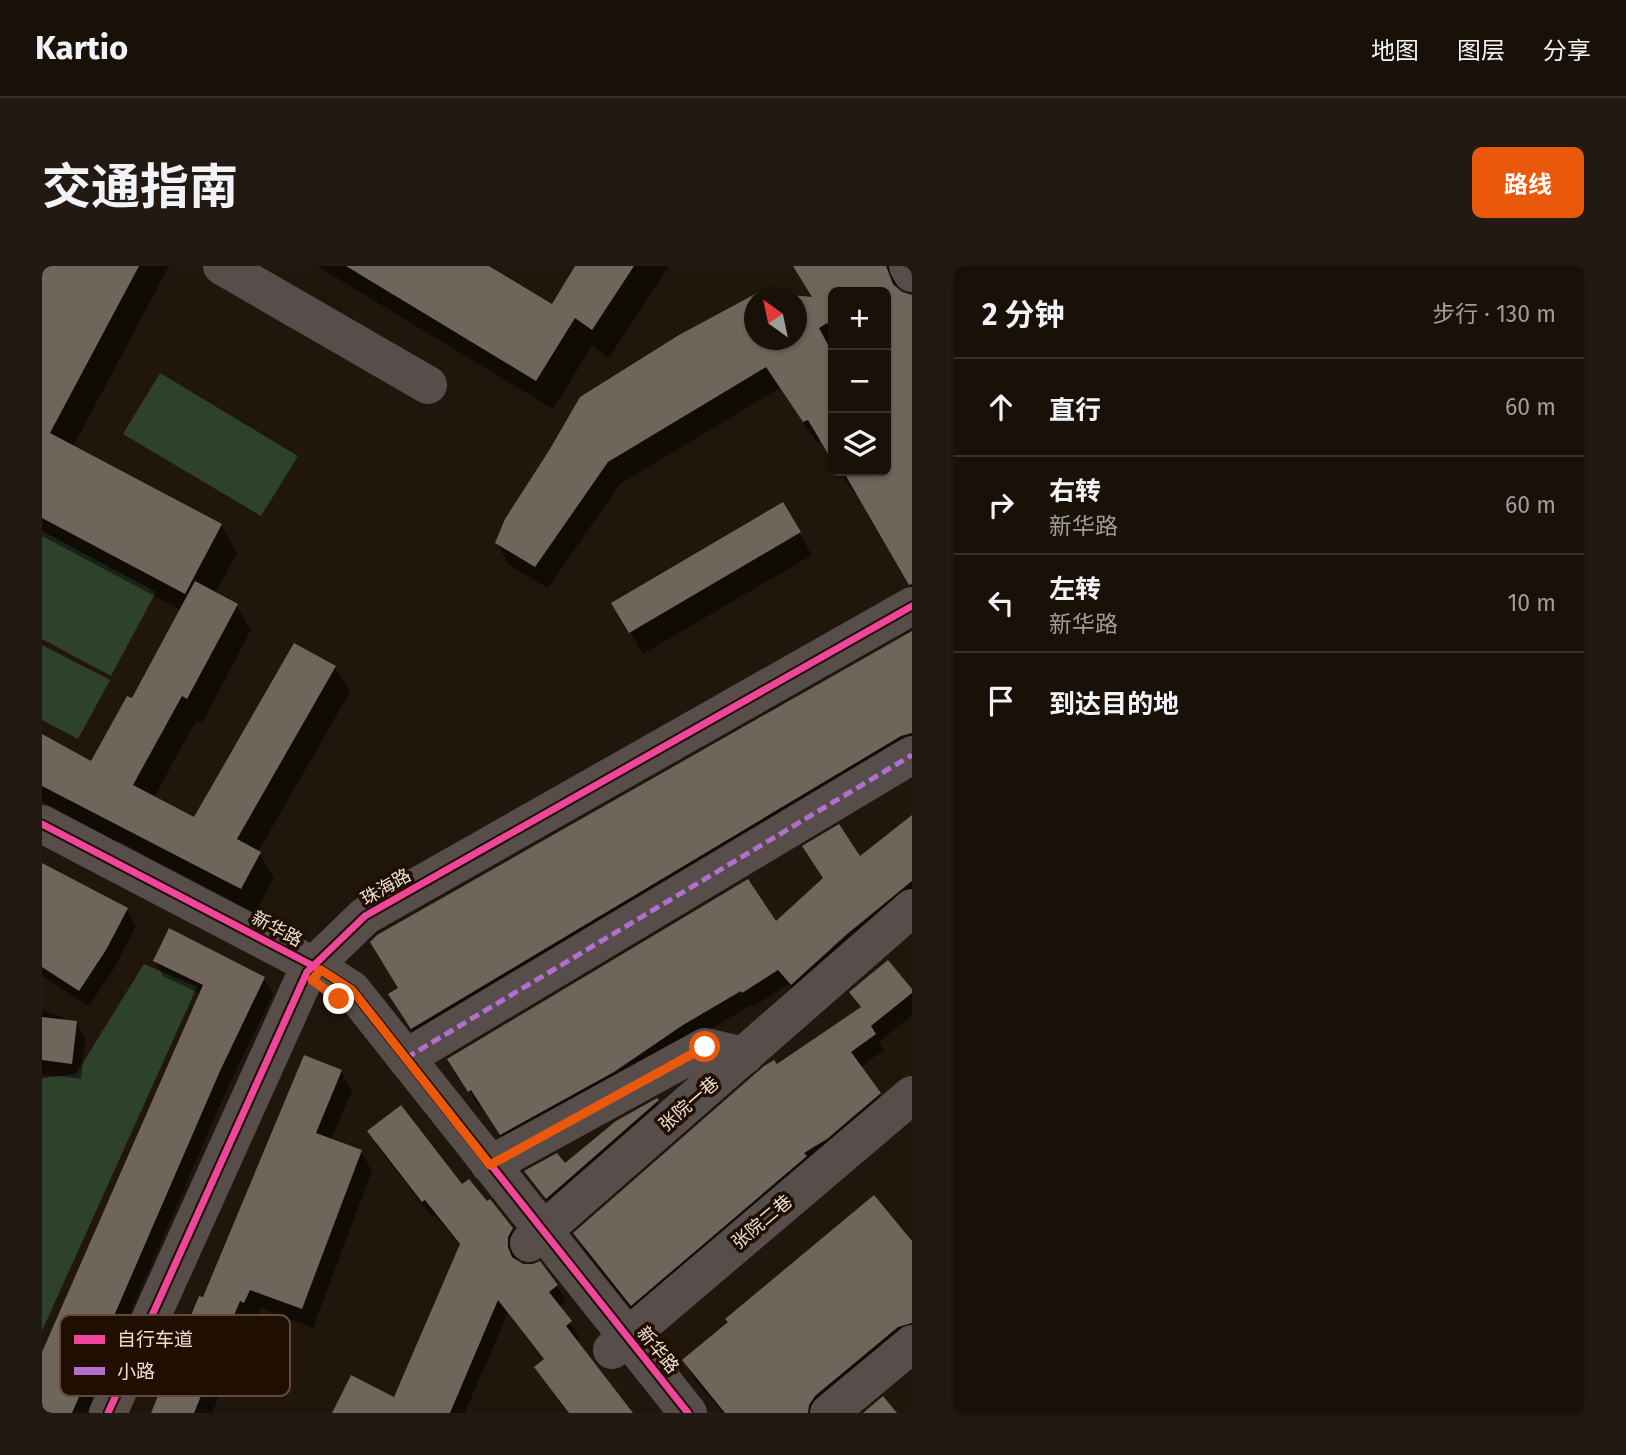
<!DOCTYPE html>
<html lang="zh">
<meta charset="utf-8">
<style>
body{margin:0;font-family:"Fira Sans","Noto Sans SC",sans-serif;background:#221912;color:#f1f3f6}
.controls{position:absolute;right:21px;top:21px;display:grid;overflow:hidden;border-radius:10px;box-shadow:0 2px 5px #0004}
.controls button{width:63px;height:63px;display:grid;place-items:center;padding:0;border:0;border-bottom:2px solid #373029;background:#191008;color:#f1f3f6;font:35px sans-serif}
.compass{position:absolute;left:702px;top:21px;width:63px;height:63px;border-radius:50%;background:#191008;box-shadow:0 2px 5px #0004;rotate:327deg}
.stop{position:absolute;width:21px;height:21px;margin:-16px;border:5px solid #ea580c;border-radius:50%;background:#fff}
.stop.end{background:#ea580c;border-color:#fff;box-shadow:0 2px 7px #0008}
.list{margin:0;padding:0;list-style:none}
h2{display:flex;justify-content:space-between;align-items:center;height:91px;margin:0;padding:0 28px;font-size:30px}
h2 small{font-size:23px;font-weight:400;color:#9f9d9c}
.list li{display:grid;grid-template-columns:46px 1fr auto;gap:21px;align-items:center;box-sizing:border-box;height:98px;padding:0 28px;border-top:2px solid #373029}
.list b{display:block;font-size:26px;white-space:nowrap}
.list p{margin:0;font-size:23px;white-space:nowrap;color:#9f9d9c}
.list em{font-size:23px;font-style:normal;color:#9f9d9c}
.icon{flex:none;width:38px;height:38px;fill:none;stroke:currentColor;stroke-width:2;stroke-linecap:round;stroke-linejoin:round}
.map{position:relative;flex:none;width:870px;height:1147px;overflow:hidden;border-radius:10px}
header{display:flex;align-items:center;gap:42px;box-sizing:border-box;height:98px;padding:0 35px;background:#191008;border-bottom:2px solid #373029}
header strong{font-size:33px}
nav{display:flex;gap:38px;margin-inline-start:auto;font-size:24px}
.intro{display:flex;align-items:center;justify-content:space-between;box-sizing:border-box;height:168px;padding:0 42px}
h1{margin:0;font-size:49px}
.button{padding:18px 32px;border-radius:10px;background:#ea580c;color:#fff;font-size:24px;font-weight:700}
main{display:flex;gap:42px;padding:0 42px}
aside{flex:1;background:#191008;border-radius:10px;box-shadow:0 2px 5px #0004}
.map>svg:first-child{display:block}
</style>
<header>
<strong>Kartio</strong>
<nav><a>地图</a><a>图层</a><a>分享</a></nav>
</header>
<div class="intro"><h1>交通指南</h1><a class="button">路线</a></div>
<main>
<div class="map">
<svg width="870" height="1147" viewBox="0 0 870 1147">
<rect width="100%" height="100%" fill="#21160b"/>
<g fill="#2d412b">
<path d="M118,107L256,190L219,250L81,168Z"/>
<path d="M0,265L114,326L69,410L0,373Z"/>
<path d="M0,379L68,414L36,473L0,454Z"/>
<path d="M102,698L155,721L0,1065V812L34,808Z"/>
</g>
<g fill="#0007">
<path d="M0,0H127L31,181L179,259L195,287L173,328L194,339L209,364L160,457L154,454L112,532L152,553L293,401L308,426L216,586L232,612L213,647L77,575L76,577L0,535V470L50,497L91,435L139,344L0,270Z"/>
<path d="M275,0H444L511,41L536,0H627L567,92L550,80L511,143Z"/>
<path d="M752,0H870L859,11L856,22L857,26L870,30V321L816,227L813,229L798,205H844V26H791V193L780,174L775,177L738,122L578,218L506,322L467,299L455,277L712,32V74H754L772,33Z"/>
<path d="M740,238L770,289L601,388L571,337Z"/>
<path d="M870,367V493L383,784L361,750Z"/>
<path d="M870,552V636L759,733L746,718L711,741L709,739L468,883L439,838L437,840L417,808L733,658Z"/>
<path d="M0,598L85,644L94,660L73,701L47,740L0,710Z"/>
<path d="M113,694L222,712L231,728L186,821L45,1147H0V1090L159,728L121,710Z"/>
<path d="M870,726V749L837,776L842,784L818,801L846,843L598,1054L542,983L533,968L734,800L819,743L809,727Z"/>
<path d="M0,745L20,751L23,755L34,756L43,773L39,813L0,808Z"/>
<path d="M299,805L310,825L289,874L319,886L330,905L271,1062L219,1042L213,1055L209,1054L170,1147H111L162,1033Z"/>
<path d="M615,835L624,851L514,947L484,906L523,900Z"/>
<path d="M327,865L420,920L470,963L479,979L474,987V995L515,1020L524,1035L517,1041L538,1072L533,1075L588,1147H526L494,1102L503,1095L466,1047L423,1146L425,1147H292L353,1133L419,981L393,949L390,951L336,881Z"/>
<path d="M870,978V1079L787,1147H681L653,1114L642,1094Z"/>
</g>
<g fill="#6f655b" fill-rule="evenodd">
<path d="M0,0H97L8,167L180,258L143,328L0,252Z"/>
<path d="M304,0H447L510,38L533,0H592L550,64L533,52L494,115Z"/>
<path d="M751,0H844L851,18L860,26L870,29V318L867,319L801,205H844V26H791V67L785,57L777,62L791,88V196L766,154L761,156L724,101L566,196L493,301L453,277L463,253L508,183L538,131L637,69L717,26L770,31ZM712,32H754V74H712Z"/>
<path d="M741,236L759,266L587,367L569,337Z"/>
<path d="M153,315L196,338L145,433L140,430L91,519L152,551L252,377L294,400L195,573L219,586L199,623L0,520V468L49,495L85,430L90,432Z"/>
<path d="M870,365V467L859,470L369,763L346,728L356,722L328,676L335,669Z"/>
<path d="M870,549V615L804,669L749,719L736,704L700,727L699,725L641,759L572,806L458,869L429,824L426,826L405,793L706,613L734,655L781,612L760,580L797,558L818,590Z"/>
<path d="M0,597L86,642L64,684L37,725L0,701Z"/>
<path d="M127,662L223,711L178,805L30,1147H0V1086L161,719L111,695Z"/>
<path d="M846,694L870,723V727L829,760L834,768L809,786L839,827L785,873L762,887L765,890L589,1040L531,967L722,800L732,794L735,798L819,741L807,726Z"/>
<path d="M0,751L35,755L30,798L0,794Z"/>
<path d="M262,789L300,804L274,867L320,884L260,1043L208,1024L202,1037L198,1035L152,1147H109L157,1030L161,1031Z"/>
<path d="M615,832L617,834L504,933L482,905L515,887L523,897L574,855Z"/>
<path d="M359,839L420,918L427,913L445,935L448,933L471,962L466,971V981L470,991L481,998H491L498,995L516,1019L507,1026L530,1055L524,1060L591,1147H527L492,1101L502,1093L456,1034L408,1147H290L309,1109L352,1131L418,978L383,934L380,936L325,865Z"/>
<path d="M832,929L870,975V1057L856,1061L773,1130L767,1139L766,1147H683L640,1094L686,1056L683,1053Z"/>
<path d="M841,1130L855,1147H821Z"/>
</g>
<g fill="none" stroke-linecap="round" stroke-linejoin="round">
<g stroke="#574e4c" stroke-width="38">
<path d="M180,0L386,119"/>
<path d="M866,0L870,7"/>
<path d="M0,558L279,704L310,724L646,1147"/>
<path d="M364,792L870,489"/>
<path d="M448,899L663,781L702,790"/>
<path d="M487,977L870,642"/>
<path d="M570,1084L870,829"/>
<path d="M66,1147L265,706L323,650L870,340"/>
<path d="M787,1147L870,1078"/>
</g>
<path stroke="#b36fd0" stroke-width="5" stroke-dasharray="10 5" stroke-linecap="butt" d="M364,792L870,489"/>
<g stroke="#200e00" stroke-width="11">
<g id="cycleway">
<path d="M0,558L279,704L310,724L646,1147"/>
<path d="M66,1147L265,706L323,650L870,340"/>
</g>
</g>
<use href="#cycleway" stroke="#ed469a" stroke-width="7"/>
</g>
<g fill="none" stroke-linecap="round" stroke-linejoin="round">
<path stroke="#ea580c" stroke-width="9" d="M297,733L270,714L279,704L310,724L448,899L663,781"/>
</g>
<g text-anchor="middle" dominant-baseline="central" stroke-width="7" stroke-linejoin="round" paint-order="stroke">
<g font-size="18" fill="#eddfd2" stroke="#200e00">
<text transform="translate(344 621) rotate(-30)">珠海路</text>
<text transform="translate(235 663) rotate(28)">新华路</text>
<text transform="translate(647 838) rotate(-41)">张院一巷</text>
<text transform="translate(720 956) rotate(-40)">张院二巷</text>
<text transform="translate(616 1084) rotate(51)">新华路</text>
</g>
</g>
<rect x="18" y="1049" width="230" height="81" rx="10" fill="#200e00" stroke="#5e4d3f" stroke-width="2"/>
<rect x="32" y="1069" width="31" height="9" fill="#ed469a"/>
<rect x="32" y="1101" width="31" height="8" fill="#b36fd0"/>
<g font-size="19" fill="#eddfd2">
<text x="75" y="1080">自行车道</text>
<text x="75" y="1112">小路</text>
</g>
</svg>
<div class="controls">
<button>+</button>
<button>−</button>
<button><svg class="icon" aria-label="layers" viewBox="0 0 24 24"><path d="M12 4l9 5-9 5-9-5zM3 14l9 5 9-5"/></svg></button>
</div>
<svg class="compass" viewBox="-18 -18 36 36"><path d="M0-13l5 13h-10z" fill="#e53935"/><path d="M0 13l5-13h-10z" fill="#9f9d9c"/></svg>
<div class="stop" style="left:663px;top:781px"></div>
<div class="stop end" style="left:297px;top:733px"></div>
</div>
<aside>
<h2>2 分钟<small>步行 · 130 m</small></h2>
<ul class="list">
<li><svg class="icon" aria-label="ahead" viewBox="0 0 24 24"><path d="M12 20V5M6 11l6-6 6 6"/></svg><div><b>直行</b></div><em>60 m</em></li>
<li><svg class="icon" aria-label="right" viewBox="0 0 24 24"><path d="M7 20v-9h11M14 6l5 5-5 5"/></svg><div><b>右转</b><p>新华路</p></div><em>60 m</em></li>
<li><svg class="icon" aria-label="left" viewBox="0 0 24 24"><path d="M17 20v-9H6M10 6l-5 5 5 5"/></svg><div><b>左转</b><p>新华路</p></div><em>10 m</em></li>
<li><svg class="icon" aria-label="arrive" viewBox="0 0 24 24"><path d="M6 21V4h12l-3 4 3 4H6"/></svg><div><b>到达目的地</b></div></li>
</ul>
</aside>
</main>
